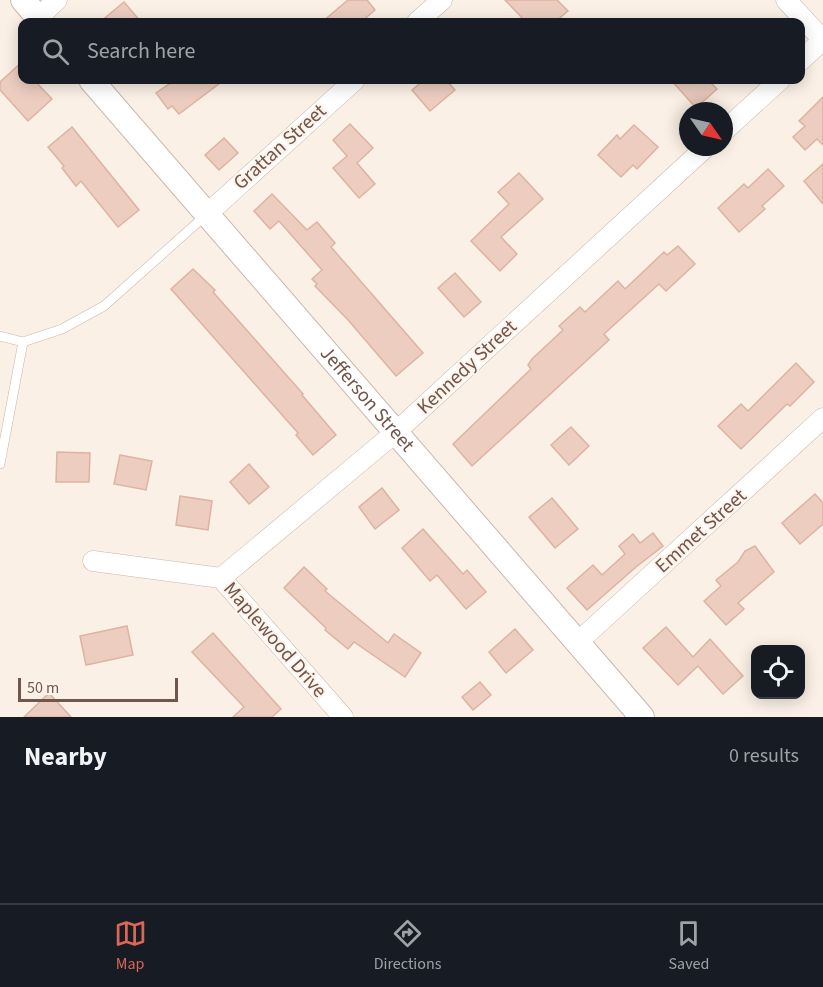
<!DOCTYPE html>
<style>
body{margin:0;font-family:"Source Sans 3",sans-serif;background:#242831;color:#f1f3f6}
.controls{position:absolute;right:18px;bottom:18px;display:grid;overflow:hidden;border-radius:12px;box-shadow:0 3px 15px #0003}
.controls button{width:54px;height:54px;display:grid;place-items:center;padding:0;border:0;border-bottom:2px solid #363941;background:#171b24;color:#f1f3f6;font:30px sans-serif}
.compass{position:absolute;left:679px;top:102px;width:54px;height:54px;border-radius:50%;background:#171b24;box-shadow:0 3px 15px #0003;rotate:124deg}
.scale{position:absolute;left:18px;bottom:15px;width:160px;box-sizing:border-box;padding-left:6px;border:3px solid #70564d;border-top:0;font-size:16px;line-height:21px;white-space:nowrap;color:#70564d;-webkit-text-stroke:4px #fdf4eb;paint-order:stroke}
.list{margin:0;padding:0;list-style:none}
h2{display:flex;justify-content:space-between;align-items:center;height:78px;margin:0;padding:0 24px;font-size:26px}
h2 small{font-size:20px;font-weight:400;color:#9ea1a6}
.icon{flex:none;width:33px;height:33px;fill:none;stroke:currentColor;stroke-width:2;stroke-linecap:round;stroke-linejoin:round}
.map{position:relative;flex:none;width:823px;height:717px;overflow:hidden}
.search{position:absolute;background:#171b24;box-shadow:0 3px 15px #0003;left:18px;right:18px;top:18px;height:66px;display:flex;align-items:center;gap:15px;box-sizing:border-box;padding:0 21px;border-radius:12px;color:#9ea1a6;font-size:22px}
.sheet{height:186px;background:#171b24}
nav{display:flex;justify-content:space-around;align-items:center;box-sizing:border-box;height:84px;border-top:2px solid #363941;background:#171b24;font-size:16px;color:#9ea1a6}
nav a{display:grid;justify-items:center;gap:3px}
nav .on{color:#d86756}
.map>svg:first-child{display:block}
</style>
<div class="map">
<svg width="823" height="717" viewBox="0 0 823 717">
<rect width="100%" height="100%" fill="#faf0e5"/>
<g fill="#eccdc0" stroke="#ddb3a2" stroke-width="1.5">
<path d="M348,0H367L375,10L361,22H322Z"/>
<path d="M505,0H557L568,11L555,22H526Z"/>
<path d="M124,2L141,22H100Z"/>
<path d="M22,62V80H34L52,99L28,121L0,90V82Z"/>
<path d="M175,80H224L179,114L172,106L168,109L156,93Z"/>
<path d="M424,80H446L455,90L430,111L412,90Z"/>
<path d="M671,80H708L717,89L696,108Z"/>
<path d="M823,97V145L817,139L805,150L793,137L805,126L799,121Z"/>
<path d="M350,124L373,148L357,163L375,184L359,198L333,168L347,156L333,140Z"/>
<path d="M634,125L658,147L637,169L633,165L621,177L598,155L617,135L620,139Z"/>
<path d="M72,127L139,210L118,227L81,181L76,186L62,168L64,166L48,147Z"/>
<path d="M224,138L238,153L219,170L205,155Z"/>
<path d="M823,164V204L804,181Z"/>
<path d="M768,169L784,186L762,206L765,209L739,232L718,208L744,184L748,188Z"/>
<path d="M519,173L543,199L501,237L517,254L500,271L471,241L509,204L498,192Z"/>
<path d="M272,194L307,230L317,222L335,243L331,247L423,353L396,376L349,321L315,286L317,284L312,279L322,270L279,221L270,229L254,211Z"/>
<path d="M678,246L695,264L666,291L659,284L604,334L609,340L472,466L453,444L531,369L528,365L532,359L563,330L559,326L580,307L585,312L618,281L625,289L664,252L667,255Z"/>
<path d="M193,269L215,290L213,292L303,394L302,395L336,435L313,455L296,435L298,433L171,289Z"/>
<path d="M455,273L481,302L464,317L438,288Z"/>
<path d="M796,363L814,382L790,406L787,404L741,449L718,426L741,404L748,411Z"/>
<path d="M571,427L589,446L569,465L551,445Z"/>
<path d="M57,452L90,453L89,482H56Z"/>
<path d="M120,455L152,461L146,490L114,484Z"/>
<path d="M249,464L269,487L249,504L230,482Z"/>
<path d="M382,488L399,510L375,529L359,507Z"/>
<path d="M815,494L823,503V524L800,544L782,523Z"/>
<path d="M180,496L212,501L208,530L176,525Z"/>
<path d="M552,498L578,529L555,548L529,517Z"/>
<path d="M423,529L463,574L467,570L486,592L466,609L437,575L430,581L402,548Z"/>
<path d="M653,533L663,546L636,567L587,610L567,588L593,565L602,575L625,554L619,546L633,534L640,543Z"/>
<path d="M755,546L774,572L738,603L744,609L726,625L704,601L721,586L716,580L738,562L745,551Z"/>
<path d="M304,567L327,589L325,591L388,643L394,634L421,653L405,677L354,642L348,649L325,630L326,628L284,588Z"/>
<path d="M127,626L133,655L86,665L80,636Z"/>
<path d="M666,627L693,657L710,639L743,676L723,694L698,666L678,685L643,648Z"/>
<path d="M515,629L533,650L506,673L489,652Z"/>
<path d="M213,633L281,709L272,717H233L244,707L192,652Z"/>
<path d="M480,682L491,695L473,710L462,697Z"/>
<path d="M49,693L71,717H24Z"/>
</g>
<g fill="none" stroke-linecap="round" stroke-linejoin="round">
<g stroke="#cab7ad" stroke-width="10">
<g id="service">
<path d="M0,336L23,342L62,329L104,306L206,215"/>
<path d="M0,464L23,342"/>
</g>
</g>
<g stroke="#cab7ad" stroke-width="21">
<g id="minor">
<path d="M786,0L823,40"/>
<path d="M38,18L57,0"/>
<path d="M417,22L442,0"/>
<path d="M800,61L823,40"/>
<path d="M724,131L780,80"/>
<path d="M206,215L355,80"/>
<path d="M93,561L221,578L343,717"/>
<path d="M221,578L396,432L706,147"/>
<path d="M578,642L823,418"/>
</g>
</g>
<g stroke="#cab7ad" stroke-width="26">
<g id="tertiary">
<path d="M23,0L42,22"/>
<path id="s1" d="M91,80L642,717"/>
</g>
</g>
<use href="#service" stroke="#fff" stroke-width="9"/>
<use href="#minor" stroke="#fff" stroke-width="20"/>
<use href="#tertiary" stroke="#fff" stroke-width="24"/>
</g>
<g text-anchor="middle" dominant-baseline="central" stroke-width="4.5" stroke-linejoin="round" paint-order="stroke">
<g font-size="20" fill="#70564d" stroke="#fdf4eb">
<text transform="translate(280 147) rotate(-42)">Grattan Street</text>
<text transform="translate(467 367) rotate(-43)">Kennedy Street</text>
<text stroke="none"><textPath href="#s1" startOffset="422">Jefferson Street</textPath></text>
<text transform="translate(701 531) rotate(-42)">Emmet Street</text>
<text transform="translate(275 640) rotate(49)">Maplewood Drive</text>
</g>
</g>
</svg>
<div class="controls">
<button><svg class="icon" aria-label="locate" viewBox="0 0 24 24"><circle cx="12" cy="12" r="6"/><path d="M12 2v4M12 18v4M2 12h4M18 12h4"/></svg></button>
</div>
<svg class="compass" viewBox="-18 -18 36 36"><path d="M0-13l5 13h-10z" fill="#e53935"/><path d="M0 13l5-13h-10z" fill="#9ea1a6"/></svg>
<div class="scale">50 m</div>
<div class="search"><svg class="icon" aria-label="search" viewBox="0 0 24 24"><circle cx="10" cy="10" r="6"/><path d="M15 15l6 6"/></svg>Search here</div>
</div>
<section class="sheet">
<h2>Nearby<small>0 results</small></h2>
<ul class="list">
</ul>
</section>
<nav>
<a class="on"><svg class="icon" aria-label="map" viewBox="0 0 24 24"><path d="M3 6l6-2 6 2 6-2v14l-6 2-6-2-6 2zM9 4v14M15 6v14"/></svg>Map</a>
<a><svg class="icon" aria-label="directions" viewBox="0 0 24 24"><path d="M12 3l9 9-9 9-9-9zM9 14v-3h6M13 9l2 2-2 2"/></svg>Directions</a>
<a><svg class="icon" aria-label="saved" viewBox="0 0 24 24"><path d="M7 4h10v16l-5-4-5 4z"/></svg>Saved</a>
</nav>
